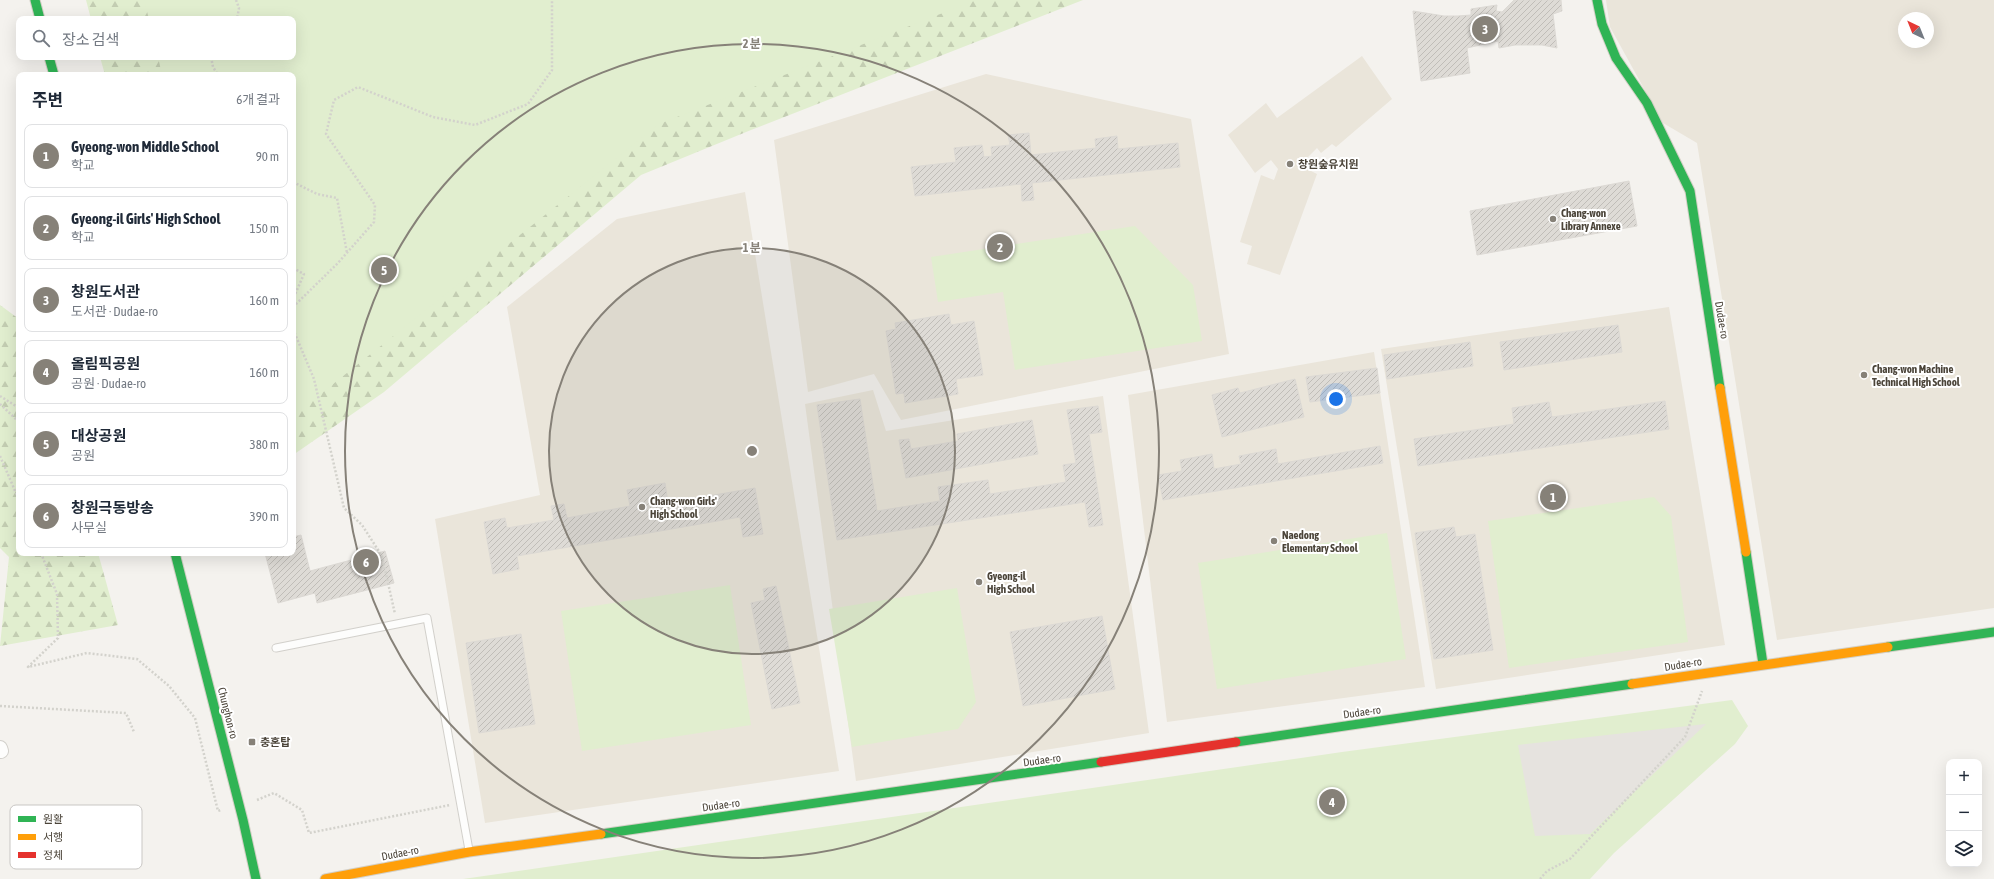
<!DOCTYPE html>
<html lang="ko">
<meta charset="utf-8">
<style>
body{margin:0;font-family:"Asap Condensed","Noto Sans KR",sans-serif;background:#f6f6f7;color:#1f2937}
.controls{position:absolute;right:12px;bottom:12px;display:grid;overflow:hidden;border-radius:8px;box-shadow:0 4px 16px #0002}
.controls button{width:36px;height:36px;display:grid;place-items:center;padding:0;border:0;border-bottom:1px solid #e0e1e3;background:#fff;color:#1f2937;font:20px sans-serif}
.compass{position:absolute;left:1898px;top:12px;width:36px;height:36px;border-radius:50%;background:#fff;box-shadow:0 4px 16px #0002;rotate:317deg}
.you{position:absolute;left:1336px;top:399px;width:14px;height:14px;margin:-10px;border:3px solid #fff;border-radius:50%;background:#1a73e8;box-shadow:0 0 0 6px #1a73e833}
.badge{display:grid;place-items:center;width:26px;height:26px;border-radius:50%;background:#868178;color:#fff;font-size:13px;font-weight:700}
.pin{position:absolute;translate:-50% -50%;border:2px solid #fff;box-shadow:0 1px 4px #0006}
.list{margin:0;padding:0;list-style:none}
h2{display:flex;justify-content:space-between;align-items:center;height:52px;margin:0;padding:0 16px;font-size:17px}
h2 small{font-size:13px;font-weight:400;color:#747a83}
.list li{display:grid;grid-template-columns:26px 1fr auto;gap:12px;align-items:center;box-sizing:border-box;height:64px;margin:0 8px 8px;padding:0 8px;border:1px solid #e0e1e3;border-radius:8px}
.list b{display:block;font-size:15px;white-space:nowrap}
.list p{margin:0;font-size:13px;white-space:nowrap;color:#747a83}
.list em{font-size:13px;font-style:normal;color:#747a83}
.icon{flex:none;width:22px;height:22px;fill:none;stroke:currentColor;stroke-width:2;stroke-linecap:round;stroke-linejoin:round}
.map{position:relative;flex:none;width:1994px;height:879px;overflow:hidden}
.search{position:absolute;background:#fff;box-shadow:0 4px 16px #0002;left:16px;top:16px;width:280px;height:44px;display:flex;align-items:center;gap:10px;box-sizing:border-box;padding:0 14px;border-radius:8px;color:#747a83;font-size:15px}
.panel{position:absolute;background:#fff;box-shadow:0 4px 16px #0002;left:16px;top:72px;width:280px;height:484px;border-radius:8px}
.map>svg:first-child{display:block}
</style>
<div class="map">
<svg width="1994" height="879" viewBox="0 0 1994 879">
<defs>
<pattern id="forest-firs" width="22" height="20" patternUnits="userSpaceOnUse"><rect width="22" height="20" fill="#e1eecf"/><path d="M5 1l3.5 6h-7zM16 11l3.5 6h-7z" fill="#c3cdb2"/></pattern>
<pattern id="building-hatch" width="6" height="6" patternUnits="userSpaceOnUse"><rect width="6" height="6" fill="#dedbd6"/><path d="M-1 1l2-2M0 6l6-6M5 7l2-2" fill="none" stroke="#c0bdb8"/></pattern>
</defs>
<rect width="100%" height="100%" fill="#f4f2ee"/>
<g fill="#eae5da" fill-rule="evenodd">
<path d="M1606,0H1994V608L1777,640L1697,143L1663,123L1610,27ZM1904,18H1928V42H1904Z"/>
<path d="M1362,56L1392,99L1336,147L1332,144L1321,153L1317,148L1308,157L1305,168L1317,174L1280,275L1247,264L1252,246L1240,242L1261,175L1274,180L1278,169L1271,160L1255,173L1228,135L1266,103L1277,118Z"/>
<path d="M986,74L1191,119L1229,354L901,420L874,374L808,392L774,140Z"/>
<path d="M745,192L839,771L485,823L435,519L540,495L507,307L617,219Z"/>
<path d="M1669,307L1725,645L1436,689L1381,349Z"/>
<path d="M1374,352L1425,687L1167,722L1128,395Z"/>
<path d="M873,390L886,431L1103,396L1149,733L856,781L805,404Z"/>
</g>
<g fill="url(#forest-firs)">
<path d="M86,0H1083L751,130L641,175L384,392L293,455V75H105L100,57H293V19H91Z"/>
<path d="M0,305L19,319V553H98L118,625L0,646L9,557L0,548Z"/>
</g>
<g fill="#e1eecf">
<path d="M144,0H976L659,124L293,416V75H162L158,57H293V19H149Z"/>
<path d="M1135,226L1193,285L1202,341L1015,370L1003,292L938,302L931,257Z"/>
<path d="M1654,497L1671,516L1688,642L1509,668L1488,521Z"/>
<path d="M1387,533L1406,659L1217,689L1198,563Z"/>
<path d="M730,585L751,725L582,751L561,611Z"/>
<path d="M957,588L976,702L958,729L852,747L829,609Z"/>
<path d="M1732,700L1748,726L1735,744L1614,853L1590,879H463L1342,752Z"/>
</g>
<path fill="#e6e3df" d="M1706,724L1590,834L1535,836L1518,745Z"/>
<g fill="url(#building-hatch)" stroke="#dcd9d4">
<path d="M1514,0H1561L1562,11L1553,14L1557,48L1542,45H1515L1499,48L1498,41L1467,48L1470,73L1421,81L1413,11L1444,16H1458L1471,15V9L1497,5L1496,11L1502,12Z"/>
<path d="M1029,133L1031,155L1096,148L1095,139L1117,136L1118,149L1178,143L1180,167L1032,183L1034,200L1022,201L1021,184L915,196L911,167L956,162L954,148L982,145L984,157L992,156L991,147L1010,145L1008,135Z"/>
<path d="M1629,181L1637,226L1477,255L1470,211Z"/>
<path d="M949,314L951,325L974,321L983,375L956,379L958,394L905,403L904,393L896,394L886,331L896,329L895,323Z"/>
<path d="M1618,325L1622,352L1504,370L1500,342Z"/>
<path d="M1470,342L1473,366L1387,379L1384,355Z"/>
<path d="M1377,368L1380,393L1310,402L1306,377Z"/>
<path d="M1295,379L1304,417L1222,437L1212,395L1238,388L1240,393Z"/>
<path d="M860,399L877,511L940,501L938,487L988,480L990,494L1066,482L1063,465L1076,463L1067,410L1098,406L1102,432L1089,434L1103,525L1089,527L1085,502L837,540L817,405Z"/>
<path d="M1665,401L1669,429L1418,466L1414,439L1514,424L1512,408L1549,402L1552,417Z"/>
<path d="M1032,420L1038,454L906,478L899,440L909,439L911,449L958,441L957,434Z"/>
<path d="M1380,446L1383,463L1163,500L1158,475L1182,471L1180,460L1212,454L1214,469L1241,464L1239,456L1276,449L1278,464Z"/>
<path d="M665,483L668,503L755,488L763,534L743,537L740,517L517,556L519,569L493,574L484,522L505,518L507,528L554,520L551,506L564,504L567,518L630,506L627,490Z"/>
<path d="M1454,527L1456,537L1475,534L1493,650L1434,659L1415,533Z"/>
<path d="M301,535L310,571L385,551L394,583L317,603L315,593L278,603L265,553H293V537Z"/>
<path d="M776,586L800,703L772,709L751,603L765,600L763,589Z"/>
<path d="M1102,616L1115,689L1023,706L1010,632Z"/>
<path d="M521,634L535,724L479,733L466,643Z"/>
</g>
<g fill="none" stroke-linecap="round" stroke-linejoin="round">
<g stroke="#d2d0cb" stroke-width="9">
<path id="lane" d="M276,648L427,618L469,850"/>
</g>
<g stroke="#d2d0cb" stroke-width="16">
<path id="street" d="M0,748L1,751"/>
</g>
<g stroke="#d3cfc5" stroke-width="11">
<g id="fast">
<path d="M35,0L40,19"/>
<path d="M1597,0L1602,24L1616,58L1647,103L1690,191L1720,388"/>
<path d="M49,57L54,75"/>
<path d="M1746,552L1763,664"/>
<path d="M175,553L243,820L256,879"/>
<path d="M1888,647L1994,632"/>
<path d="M1236,742L1632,684"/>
<path d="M601,834L1101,762"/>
</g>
</g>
<g stroke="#d3cfc5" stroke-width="11">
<g id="slow">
<path d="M1720,388L1746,552"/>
<path d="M1632,684L1888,647"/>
<path d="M325,879L469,852L601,834"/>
</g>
</g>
<g stroke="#d3cfc5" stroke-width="11">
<path id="jam" d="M1101,762L1236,742"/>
</g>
<g stroke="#d3d2cc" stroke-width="2.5" stroke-dasharray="2 2" stroke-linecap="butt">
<path d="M236,0L239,8L237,19"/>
<path d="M211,57L213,67L218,75"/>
<path d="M293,182L317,194L337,198L347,253"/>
<path d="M293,268L304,274L293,299"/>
<path d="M293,307L338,263L374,222L375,205L326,134L334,100L358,87L433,117L475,125L528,104L552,70V0"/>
<path d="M293,329L314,379L344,508L362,525L382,556L395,614"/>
<path d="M0,396L19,408"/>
<path d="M0,404L19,422"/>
<path d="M0,456L19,500"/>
<path d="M41,553L57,594L58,638L28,667L87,653L137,659L169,686L195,718L218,811L221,810"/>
<path d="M0,706L126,713L134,732"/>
<path d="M257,800L274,793L302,810L309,833L450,805"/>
<path d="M1540,879L1547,871L1570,859L1685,737L1702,691"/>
</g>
<use href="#lane" stroke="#fdfdfc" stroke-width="7"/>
<use href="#street" stroke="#fdfdfc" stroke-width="14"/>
<use href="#fast" stroke="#30b455" stroke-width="9"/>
<use href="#slow" stroke="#ff9f0a" stroke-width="9"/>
<use href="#jam" stroke="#e5322d" stroke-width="9"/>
</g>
<circle cx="752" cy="451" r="203" fill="#868178" fill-opacity=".12"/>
<g fill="none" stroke="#868178" stroke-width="2">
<circle cx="752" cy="451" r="203"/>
<circle cx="752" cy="451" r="407"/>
</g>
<g fill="#868178" stroke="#fff" stroke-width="1.5">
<circle cx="1290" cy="164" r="4"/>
<circle cx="1553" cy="219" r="4"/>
<circle cx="1864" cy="375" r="4"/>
<circle cx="642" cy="507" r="4"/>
<circle cx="1274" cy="541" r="4"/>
<circle cx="979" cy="582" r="4"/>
<rect x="248" y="738" width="8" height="8" rx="2"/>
</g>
<g text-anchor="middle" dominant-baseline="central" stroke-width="4" stroke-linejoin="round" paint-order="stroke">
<g font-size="11" font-weight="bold" fill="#4b4439" stroke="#fff" text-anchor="start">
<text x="1298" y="164">창원숲유치원</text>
<text x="1561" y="213">Chang-won<tspan x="1561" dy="13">Library Annexe</tspan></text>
<text x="1872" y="369">Chang-won Machine<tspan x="1872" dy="13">Technical High School</tspan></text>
<text x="650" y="501">Chang-won Girls'<tspan x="650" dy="13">High School</tspan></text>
<text x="1282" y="535">Naedong<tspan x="1282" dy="13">Elementary School</tspan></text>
<text x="987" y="576">Gyeong-il<tspan x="987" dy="13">High School</tspan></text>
<text x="260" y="742">충혼탑</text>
</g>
<g font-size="11" fill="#4b4439" stroke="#fff">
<text transform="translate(1722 320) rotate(81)">Dudae-ro</text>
<text transform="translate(1683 664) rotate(-9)">Dudae-ro</text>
<text transform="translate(1362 712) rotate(-8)">Dudae-ro</text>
<text transform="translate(228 713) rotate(76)">Chunghon-ro</text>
<text transform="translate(1042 760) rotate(-8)">Dudae-ro</text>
<text transform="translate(721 805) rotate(-8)">Dudae-ro</text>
<text transform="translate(400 853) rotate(-11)">Dudae-ro</text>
</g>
</g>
<rect x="10" y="805" width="132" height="64" rx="6" fill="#fff" stroke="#c9c7c4" stroke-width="1"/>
<rect x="18" y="816" width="18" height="6" fill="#30b455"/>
<rect x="18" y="834" width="18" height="6" fill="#ff9f0a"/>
<rect x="18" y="852" width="18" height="6" fill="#e5322d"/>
<g font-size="11" fill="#4b4439">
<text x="43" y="823">원활</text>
<text x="43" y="841">서행</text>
<text x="43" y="859">정체</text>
</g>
<circle cx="752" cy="451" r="6" fill="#868178" stroke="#fff" stroke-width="2"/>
<g font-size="12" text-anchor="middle" font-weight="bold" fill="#868178" stroke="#fff" stroke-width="4" stroke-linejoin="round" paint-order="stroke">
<text x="752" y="48">2 분</text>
<text x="752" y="252">1 분</text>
</g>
</svg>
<div class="controls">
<button>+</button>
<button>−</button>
<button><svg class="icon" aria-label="layers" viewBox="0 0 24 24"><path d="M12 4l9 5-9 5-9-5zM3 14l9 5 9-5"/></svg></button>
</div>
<svg class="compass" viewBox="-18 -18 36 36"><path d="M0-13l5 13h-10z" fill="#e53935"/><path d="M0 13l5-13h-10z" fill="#747a83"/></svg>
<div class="you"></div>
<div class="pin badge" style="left:1553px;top:497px">1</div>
<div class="pin badge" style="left:1000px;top:247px">2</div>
<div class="pin badge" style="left:1485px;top:29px">3</div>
<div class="pin badge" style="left:1332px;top:802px">4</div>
<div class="pin badge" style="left:384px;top:270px">5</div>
<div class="pin badge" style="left:366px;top:562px">6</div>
<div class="search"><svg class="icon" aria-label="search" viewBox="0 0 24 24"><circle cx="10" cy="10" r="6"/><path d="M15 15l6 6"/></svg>장소 검색</div>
<section class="panel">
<h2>주변<small>6개 결과</small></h2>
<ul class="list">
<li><span class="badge">1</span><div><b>Gyeong-won Middle School</b><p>학교</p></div><em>90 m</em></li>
<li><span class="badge">2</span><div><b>Gyeong-il Girls' High School</b><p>학교</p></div><em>150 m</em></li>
<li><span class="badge">3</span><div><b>창원도서관</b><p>도서관 · Dudae-ro</p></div><em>160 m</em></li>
<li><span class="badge">4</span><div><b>올림픽공원</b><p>공원 · Dudae-ro</p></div><em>160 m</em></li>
<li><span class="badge">5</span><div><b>대상공원</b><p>공원</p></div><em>380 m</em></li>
<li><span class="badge">6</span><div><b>창원극동방송</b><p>사무실</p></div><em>390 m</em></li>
</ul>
</section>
</div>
